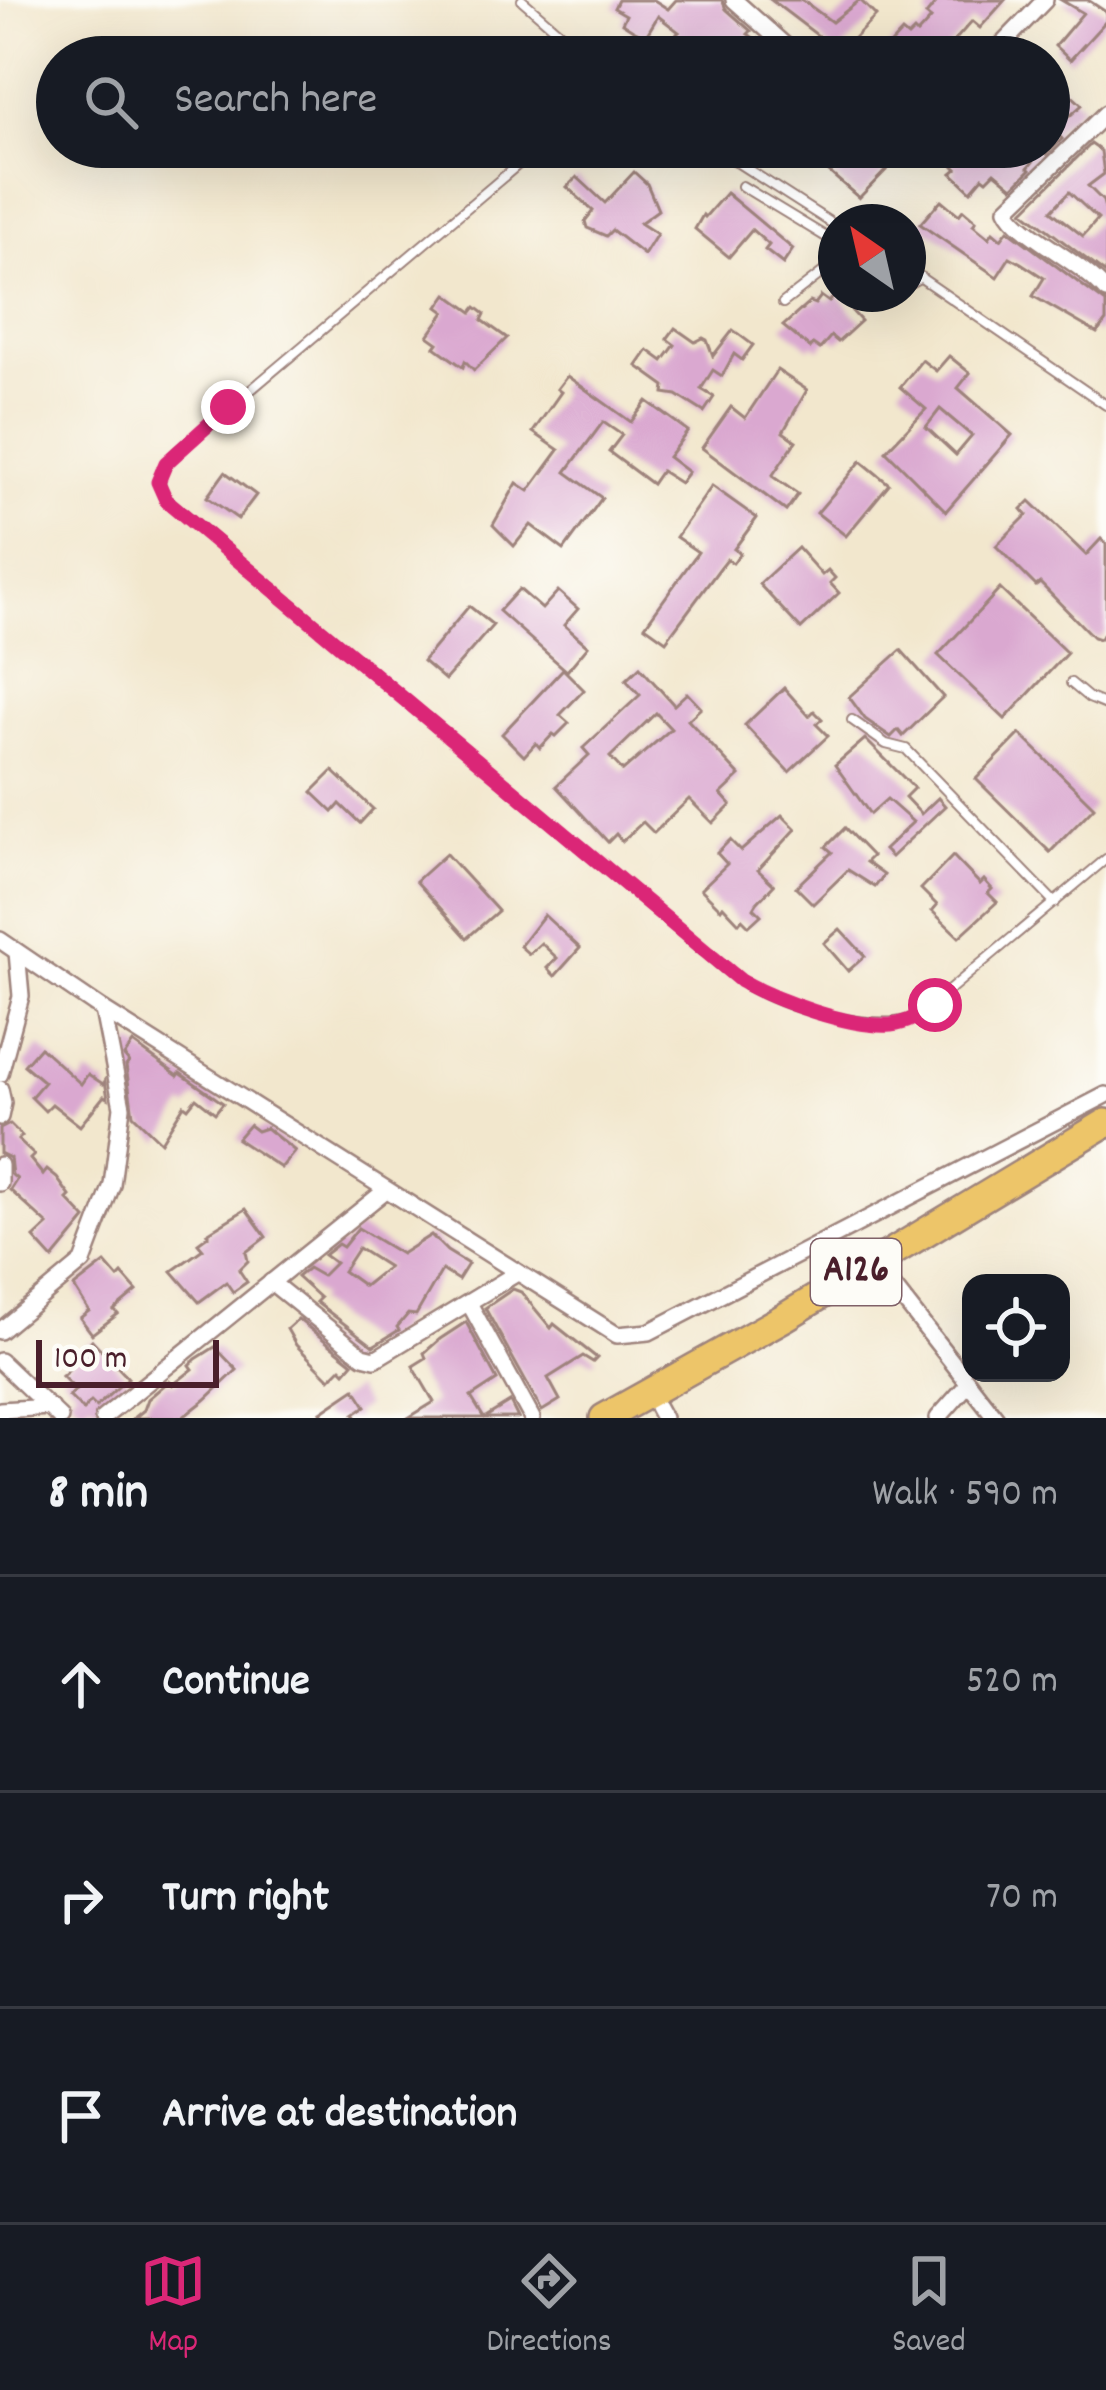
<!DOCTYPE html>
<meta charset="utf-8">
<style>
body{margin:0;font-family:Dekko,sans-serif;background:#20242c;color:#f1f3f6}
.controls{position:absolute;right:36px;bottom:36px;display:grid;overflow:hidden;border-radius:24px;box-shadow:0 12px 48px #0002}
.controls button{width:108px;height:108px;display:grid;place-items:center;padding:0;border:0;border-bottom:3px solid #363941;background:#171b24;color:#f1f3f6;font:60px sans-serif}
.compass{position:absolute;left:818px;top:204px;width:108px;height:108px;border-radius:50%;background:#171b24;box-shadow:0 12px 48px #0002;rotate:326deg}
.scale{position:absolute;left:36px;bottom:30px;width:183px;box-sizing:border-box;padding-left:12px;border:6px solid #4a1f2b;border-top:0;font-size:33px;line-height:42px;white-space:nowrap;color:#4a1f2b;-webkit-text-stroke:9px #fdfcf7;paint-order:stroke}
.stop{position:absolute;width:36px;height:36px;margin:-27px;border:9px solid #db2777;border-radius:50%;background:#fff}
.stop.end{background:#db2777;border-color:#fff;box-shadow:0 3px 12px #0008}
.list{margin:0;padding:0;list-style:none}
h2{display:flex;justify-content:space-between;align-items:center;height:156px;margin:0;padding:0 48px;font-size:51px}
h2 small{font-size:39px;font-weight:400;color:#9ea1a6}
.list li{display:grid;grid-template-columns:78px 1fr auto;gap:36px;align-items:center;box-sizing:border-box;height:216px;padding:0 48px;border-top:3px solid #363941}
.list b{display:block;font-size:45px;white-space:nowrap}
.list em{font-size:39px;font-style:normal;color:#9ea1a6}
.icon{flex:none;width:66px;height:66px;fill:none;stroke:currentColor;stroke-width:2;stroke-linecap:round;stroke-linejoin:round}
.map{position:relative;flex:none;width:1106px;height:1418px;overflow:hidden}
.search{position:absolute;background:#171b24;box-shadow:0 12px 48px #0002;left:36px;right:36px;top:36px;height:132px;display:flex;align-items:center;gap:30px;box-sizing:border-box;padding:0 42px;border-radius:66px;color:#9ea1a6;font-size:45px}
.sheet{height:804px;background:#171b24}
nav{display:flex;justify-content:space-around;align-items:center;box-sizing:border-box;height:168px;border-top:3px solid #363941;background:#171b24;font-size:33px;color:#9ea1a6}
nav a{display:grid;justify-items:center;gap:6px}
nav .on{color:#db2777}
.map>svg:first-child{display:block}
</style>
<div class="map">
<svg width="1106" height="1418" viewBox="0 0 1106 1418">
<rect width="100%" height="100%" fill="#fdfcf7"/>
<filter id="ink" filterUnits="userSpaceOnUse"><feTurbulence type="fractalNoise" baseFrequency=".00833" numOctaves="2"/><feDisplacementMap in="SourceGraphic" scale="24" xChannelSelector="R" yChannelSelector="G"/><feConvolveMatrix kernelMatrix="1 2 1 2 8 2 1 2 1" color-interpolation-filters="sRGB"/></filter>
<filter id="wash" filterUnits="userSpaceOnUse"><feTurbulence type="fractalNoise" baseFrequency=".004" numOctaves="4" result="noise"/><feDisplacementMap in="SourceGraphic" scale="48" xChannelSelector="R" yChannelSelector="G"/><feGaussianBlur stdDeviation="2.7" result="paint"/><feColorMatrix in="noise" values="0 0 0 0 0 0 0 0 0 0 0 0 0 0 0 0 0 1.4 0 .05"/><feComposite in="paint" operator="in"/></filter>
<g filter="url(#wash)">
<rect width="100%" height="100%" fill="#f2e7cd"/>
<g id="blocks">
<g fill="#daa8d0" fill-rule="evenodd">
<path d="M618,0H654L668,9L676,0H722L726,9L751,31L748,34L780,57H758L739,41L725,57H719L703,44L694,53L691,50L686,57H680L665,45L679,32L658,16L646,36L633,30L622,23L626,15L614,8Z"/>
<path d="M771,0H802L832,22L860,0L876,16L836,56L821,38Z"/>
<path d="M938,0H1005L980,28L972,21L948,48L956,57H879L902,32L908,37L914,31L917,34L931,19L926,15Z"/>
<path d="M1061,0H1088L1106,12V21L1070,60L1055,46L1083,13Z"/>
<path d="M1049,75L1082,105L1054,130L1062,139L1047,154L1042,150L1028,168L1030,170L1013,187L995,172L987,180L983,177L971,191L952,173L957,169L935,147H1049Z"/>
<path d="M1091,144L1101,151L1104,174L1088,186L1103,201L1106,212V274L1023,211ZM1069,192L1098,219L1083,236L1051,211Z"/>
<path d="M800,147H875L893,163L859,198Z"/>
<path d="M634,172L647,184L658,210L640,223L657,234L644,255L612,230L606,236L587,228L585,221L593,211L567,187L577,177L605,203Z"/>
<path d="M726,193L793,249L783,264L765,250L769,245L752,230L729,257L695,229L703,215L705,217Z"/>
<path d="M941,200L959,215L963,210L976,221L973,225L989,238L993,232L1001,239L1008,230L1106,303V321L1097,333L1033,296L1044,278L1021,263L1010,257L997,277L920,224Z"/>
<path d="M447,294L472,312L476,307L485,314L482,320L507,338L474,370L465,361L463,367L435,347L438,343L428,336L445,312L438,307Z"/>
<path d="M836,294L861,321L838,342L831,336L820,349L813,344L810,348L783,326L810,302L815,304L821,296L829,302Z"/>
<path d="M675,328L695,342L703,338L707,340L713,356L733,330L753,345L742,360L734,354L722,376L713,370L701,389L714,397L704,412L677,395L664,393L665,386L637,366L648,350L663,361L675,345L667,339Z"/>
<path d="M949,356L970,373L958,388L1012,435L946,511L886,451L926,409L900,387L922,360L936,371ZM940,409L972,436L956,455L926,427Z"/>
<path d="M777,370L807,390L783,432L796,441L772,476L798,494L786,511L702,448L731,407L745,418Z"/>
<path d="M567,376L631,422L647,401L688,431L668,457L688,472L680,483L661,471L652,484L609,452L622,435L603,422L566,472L602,498L564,550L531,525L514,546L493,525L517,483L529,491L559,450L533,432L561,392L557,389Z"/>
<path d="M861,461L889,484L846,536L817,513Z"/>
<path d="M225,472L256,495L238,519L207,497Z"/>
<path d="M712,486L757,518L734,549L740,553L733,563L727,559L720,568L666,641L645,626L698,552L676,537Z"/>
<path d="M1030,501L1086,555L1101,539L1106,544V632L1099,639L1093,637L1040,583L1036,586L996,546L1027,515L1022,509Z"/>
<path d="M798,548L822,575L828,570L835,578L830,583L839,593L801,629L759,584Z"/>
<path d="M519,589L542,609L558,591L578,609L564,625L588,646L567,671L499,611Z"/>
<path d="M1000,589L1067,653L1005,719L938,655Z"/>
<path d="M469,606L493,625L445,680L423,661Z"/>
<path d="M901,650L943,697L903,736L898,730L891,737L865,719L849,697Z"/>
<path d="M640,667L674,705L687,693L701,708L688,720L740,776L721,794L731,805L713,823L689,799L654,833L643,822L622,841L616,834L608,842L556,786L589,755L583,748L640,695L626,680ZM656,713L671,729L623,771L610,757Z"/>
<path d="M563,669L584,690L560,715L569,723L556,736L553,734L540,748L536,743L524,756L502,734Z"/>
<path d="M784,688L809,716L814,711L822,719L816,724L828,736L789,772L745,725Z"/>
<path d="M1020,734L1094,807L1050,852L976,779Z"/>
<path d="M865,739L914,788L905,797L921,814L938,798L945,806L891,857L884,850L913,822L887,799L870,814L835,765Z"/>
<path d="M333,771L373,809L360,823L340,804L333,812L312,792Z"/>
<path d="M782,815L796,829L758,870L774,885L757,903L754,908L761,915L749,926L742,919L739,923L723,906L721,909L701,889L727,864L717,853L730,840L741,851Z"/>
<path d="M845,828L872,856L866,862L884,875L875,887L848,870L813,904L796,887L832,852L826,847Z"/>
<path d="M446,854L498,911L467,938L416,881Z"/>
<path d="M953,856L980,884L984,880L992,889L988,893L997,902L959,937L932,911L937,905L921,889Z"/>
<path d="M544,915L580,948L555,976L547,968L557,958L541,943L529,954L520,946Z"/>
<path d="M840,929L865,956L848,971L824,943Z"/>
<path d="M133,1043L178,1076L180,1073L223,1103L215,1113L196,1098L188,1108L184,1105L161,1142L133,1115L126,1066L129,1062L124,1056Z"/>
<path d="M40,1047L81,1084L88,1074L103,1084L105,1081L108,1098L104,1096L80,1126L52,1104L45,1111L31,1097L44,1082L24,1065Z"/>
<path d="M10,1124L22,1136L18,1140L34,1155L30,1159L43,1175L47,1170L57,1178L70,1196L67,1199L86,1219L53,1259L34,1238L48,1225L10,1190L17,1179L12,1175L10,1158L0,1153V1129Z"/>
<path d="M249,1125L257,1131L266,1128L295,1151L281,1168L237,1139Z"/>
<path d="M246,1209L266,1237L246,1252L248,1261L239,1270L247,1282L233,1292L226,1282L199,1302L172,1271L203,1249L198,1243L209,1235L207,1233Z"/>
<path d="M358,1228L401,1254L431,1235L447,1251L468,1264L458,1280L442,1270L416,1315L408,1314L397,1327L399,1330L373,1346L316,1302L320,1298L297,1277L308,1268L322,1276L335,1263L324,1255L338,1244L343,1247ZM358,1248L388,1267L364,1286L343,1271Z"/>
<path d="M105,1263L118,1278L122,1274L137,1291L114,1310L118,1314L92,1334L80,1318L89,1311L74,1287Z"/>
<path d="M513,1289L521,1292L551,1328L554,1324L597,1358L593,1362L583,1356L548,1378L560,1400L542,1411L485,1308Z"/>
<path d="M298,1319L353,1363L345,1372L341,1368L330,1379L296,1345L287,1329Z"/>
<path d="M466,1322L497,1380L471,1397L484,1418L510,1402L518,1418H408L434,1402L413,1366L426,1358L424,1353L440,1339Z"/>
<path d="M92,1340L128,1378L96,1407L91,1402L83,1410L69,1396L76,1390L62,1376L68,1371L64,1367Z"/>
<path d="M215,1347L237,1370L205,1400L182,1418H134L144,1410L148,1399L169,1381L173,1385L193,1369L190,1365L196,1359Z"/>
<path d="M355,1389L366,1406L354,1414L357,1418H325L321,1412Z"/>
</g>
</g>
</g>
<g filter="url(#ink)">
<use href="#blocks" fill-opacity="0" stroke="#9e837c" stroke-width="3"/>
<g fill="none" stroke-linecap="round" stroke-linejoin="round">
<g stroke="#9e837c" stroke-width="12">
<g id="lane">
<path d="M522,0L588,57"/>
<path d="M539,147L177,452C162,467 153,481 167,500L702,949C719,963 735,979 754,989C795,1011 874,1033 917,1017L1106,859"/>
<path d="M713,147L836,226"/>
<path d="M742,186L836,243"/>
<path d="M908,269L1106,405"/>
<path d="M908,284L921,277"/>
<path d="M783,303L836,262"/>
<path d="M1071,683L1089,698L1106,705"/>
<path d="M852,720L886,744L906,749L1055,903"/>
</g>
</g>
<g stroke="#9e837c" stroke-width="20">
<g id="street">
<path d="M734,0L798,57"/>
<path d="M990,57L1045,0"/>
<path d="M1106,113L1007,209C1017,233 1082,262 1106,291"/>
<path d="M0,940L103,1010L617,1335L649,1332L1106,1095"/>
<path d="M0,1074L21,996L17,952"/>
<path d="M0,1089L3,1103L0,1117"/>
<path d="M0,1165V1183"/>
<path d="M884,1275L996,1418"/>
<path d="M271,1282L363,1356L375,1359L517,1273"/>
<path d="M469,1303L532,1418"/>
<path d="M0,1331L83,1262L112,1185L122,1107L103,1010"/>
<path d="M0,1361L60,1418"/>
<path d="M657,1407L663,1418"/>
<path d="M0,1410L50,1407"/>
<path d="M103,1418L386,1190"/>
<path d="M938,1418L969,1383"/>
</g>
</g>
<g stroke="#9e837c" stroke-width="32">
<path id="highway" d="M604,1418L785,1317L1106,1123"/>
</g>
<use href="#lane" stroke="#fff" stroke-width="8"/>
<use href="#street" stroke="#fff" stroke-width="15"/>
<use href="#highway" stroke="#edc569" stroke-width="27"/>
</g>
</g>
<g fill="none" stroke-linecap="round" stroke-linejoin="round" filter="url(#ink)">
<path stroke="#db2777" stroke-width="15" d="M228,407L166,463L158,482L166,500L741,981C776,1001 851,1028 891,1025C908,1023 921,1015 935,1005"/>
</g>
<g text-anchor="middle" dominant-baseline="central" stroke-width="12" stroke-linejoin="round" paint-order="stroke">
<rect fill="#fdfcf7" stroke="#806168" stroke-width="3" x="811" y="1239" width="90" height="66" rx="9"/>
<g font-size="39" font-weight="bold" fill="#4a1f2b">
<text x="856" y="1272">A126</text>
</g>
</g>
</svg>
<div class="controls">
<button><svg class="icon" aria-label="locate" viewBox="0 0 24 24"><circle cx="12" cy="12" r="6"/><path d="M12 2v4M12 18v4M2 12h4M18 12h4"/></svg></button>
</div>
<svg class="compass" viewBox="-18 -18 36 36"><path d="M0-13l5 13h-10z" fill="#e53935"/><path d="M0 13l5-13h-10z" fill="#9ea1a6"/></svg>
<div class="scale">100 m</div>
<div class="stop" style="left:935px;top:1005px"></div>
<div class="stop end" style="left:228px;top:407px"></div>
<div class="search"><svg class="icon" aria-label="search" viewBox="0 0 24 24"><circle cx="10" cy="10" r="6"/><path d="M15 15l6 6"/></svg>Search here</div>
</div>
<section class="sheet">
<h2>8 min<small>Walk · 590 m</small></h2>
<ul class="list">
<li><svg class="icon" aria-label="ahead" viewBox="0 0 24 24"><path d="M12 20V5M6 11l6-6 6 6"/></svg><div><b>Continue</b></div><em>520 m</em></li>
<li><svg class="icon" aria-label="right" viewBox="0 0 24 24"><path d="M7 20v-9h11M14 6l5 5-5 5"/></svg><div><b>Turn right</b></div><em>70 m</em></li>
<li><svg class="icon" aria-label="arrive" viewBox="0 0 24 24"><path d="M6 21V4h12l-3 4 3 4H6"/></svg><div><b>Arrive at destination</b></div></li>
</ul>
</section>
<nav>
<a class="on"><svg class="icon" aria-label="map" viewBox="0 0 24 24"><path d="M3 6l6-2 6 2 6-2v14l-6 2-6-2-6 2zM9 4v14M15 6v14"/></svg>Map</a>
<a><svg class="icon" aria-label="directions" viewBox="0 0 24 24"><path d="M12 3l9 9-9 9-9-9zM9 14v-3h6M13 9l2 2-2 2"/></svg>Directions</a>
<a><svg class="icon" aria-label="saved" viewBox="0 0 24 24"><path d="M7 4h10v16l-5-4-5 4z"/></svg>Saved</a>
</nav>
